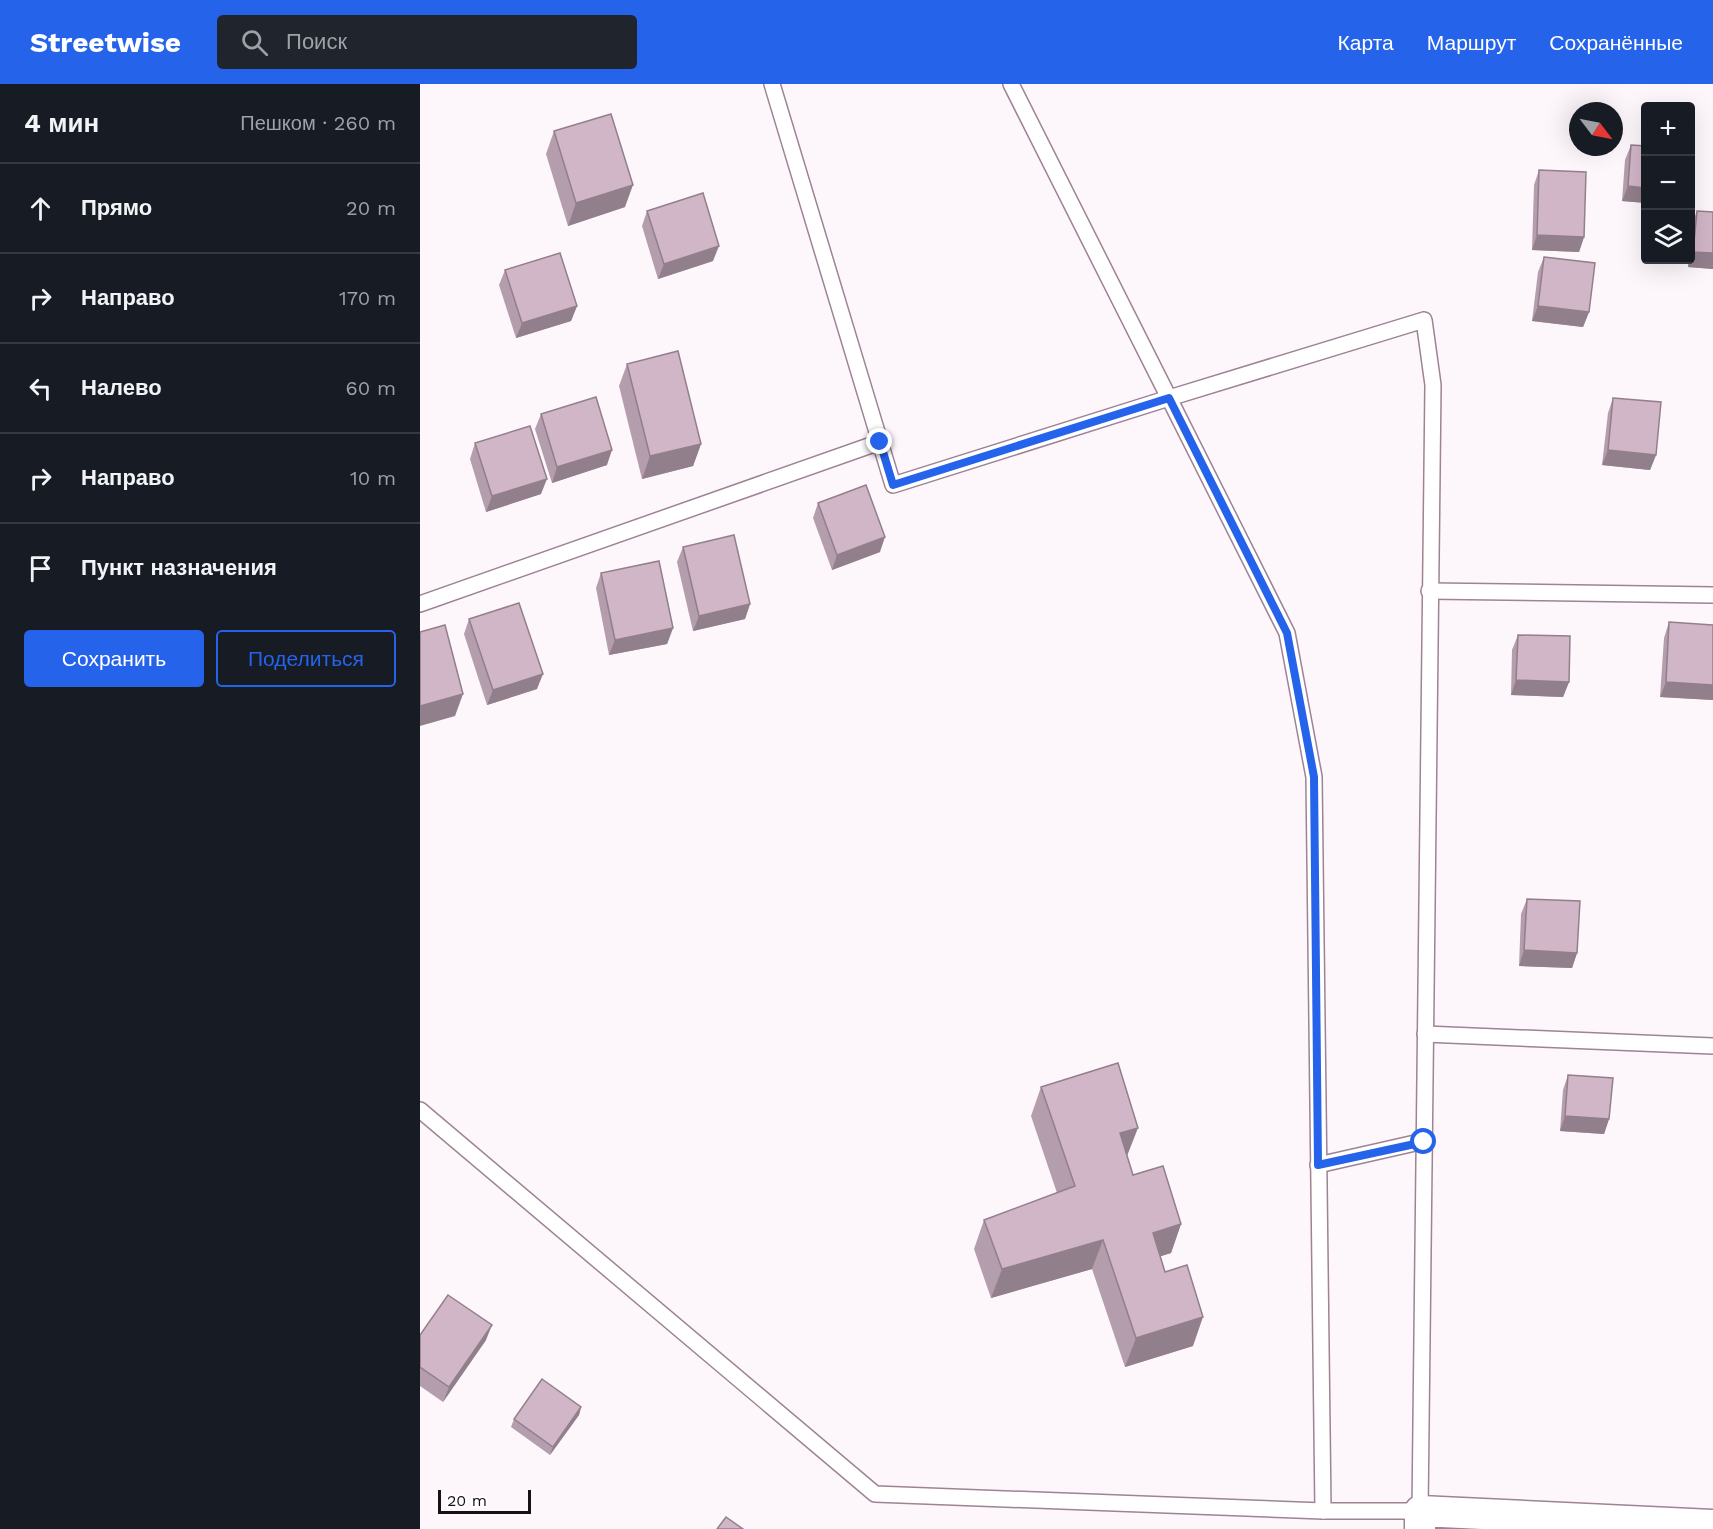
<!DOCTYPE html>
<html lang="ru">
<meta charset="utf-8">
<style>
body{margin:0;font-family:"Work Sans",sans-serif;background:#20242c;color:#f1f3f6}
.controls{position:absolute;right:18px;top:18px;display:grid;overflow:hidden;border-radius:6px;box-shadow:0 6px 24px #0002}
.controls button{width:54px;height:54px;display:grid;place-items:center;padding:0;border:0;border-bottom:2px solid #363941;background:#171b24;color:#f1f3f6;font:30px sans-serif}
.compass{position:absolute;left:1149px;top:18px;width:54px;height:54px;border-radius:50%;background:#171b24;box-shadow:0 6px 24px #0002;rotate:122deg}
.scale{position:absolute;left:18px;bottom:15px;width:93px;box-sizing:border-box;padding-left:6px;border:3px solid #191016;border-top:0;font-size:16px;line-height:21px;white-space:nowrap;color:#191016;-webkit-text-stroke:4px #fff;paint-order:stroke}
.stop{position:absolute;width:18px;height:18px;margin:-14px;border:4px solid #2563eb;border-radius:50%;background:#fff}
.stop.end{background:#2563eb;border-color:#fff;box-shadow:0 2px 6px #0008}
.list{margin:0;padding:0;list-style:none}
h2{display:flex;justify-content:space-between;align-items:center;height:78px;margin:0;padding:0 24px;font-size:26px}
h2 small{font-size:20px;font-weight:400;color:#9ea1a6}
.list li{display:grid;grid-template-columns:39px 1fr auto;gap:18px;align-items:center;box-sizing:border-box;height:90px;padding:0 24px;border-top:2px solid #363941}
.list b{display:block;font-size:22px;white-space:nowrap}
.list em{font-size:20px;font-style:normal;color:#9ea1a6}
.actions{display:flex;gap:12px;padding:18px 24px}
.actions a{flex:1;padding:14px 0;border:2px solid #2563eb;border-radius:6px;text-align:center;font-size:21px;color:#2563eb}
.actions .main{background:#2563eb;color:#fff}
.icon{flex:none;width:33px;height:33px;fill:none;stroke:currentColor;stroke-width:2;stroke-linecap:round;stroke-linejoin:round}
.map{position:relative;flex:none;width:1293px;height:1445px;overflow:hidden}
header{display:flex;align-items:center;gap:36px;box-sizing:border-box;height:84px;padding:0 30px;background:#2563eb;color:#fff}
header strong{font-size:28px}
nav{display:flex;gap:33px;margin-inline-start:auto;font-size:21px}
.search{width:420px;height:54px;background:#20242c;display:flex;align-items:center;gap:15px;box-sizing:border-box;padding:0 21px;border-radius:6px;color:#9ea1a6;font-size:22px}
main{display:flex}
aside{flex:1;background:#171b24}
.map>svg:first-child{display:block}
</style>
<header>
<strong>Streetwise</strong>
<div class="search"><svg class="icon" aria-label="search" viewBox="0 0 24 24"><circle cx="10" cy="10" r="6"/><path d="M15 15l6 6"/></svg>Поиск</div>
<nav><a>Карта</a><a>Маршрут</a><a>Сохранённые</a></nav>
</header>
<main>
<aside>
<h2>4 мин<small>Пешком · 260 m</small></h2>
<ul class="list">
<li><svg class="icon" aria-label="ahead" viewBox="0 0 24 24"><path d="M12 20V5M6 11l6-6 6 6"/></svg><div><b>Прямо</b></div><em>20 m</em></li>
<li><svg class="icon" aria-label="right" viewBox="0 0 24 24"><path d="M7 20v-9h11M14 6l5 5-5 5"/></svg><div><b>Направо</b></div><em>170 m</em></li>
<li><svg class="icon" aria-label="left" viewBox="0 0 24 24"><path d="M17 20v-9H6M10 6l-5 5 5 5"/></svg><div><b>Налево</b></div><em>60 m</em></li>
<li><svg class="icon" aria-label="right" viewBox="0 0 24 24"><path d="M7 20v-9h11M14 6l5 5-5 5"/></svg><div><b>Направо</b></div><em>10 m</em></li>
<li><svg class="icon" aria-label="arrive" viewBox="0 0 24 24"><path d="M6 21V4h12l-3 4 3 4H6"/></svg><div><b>Пункт назначения</b></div></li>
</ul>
<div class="actions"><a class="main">Сохранить</a><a>Поделиться</a></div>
</aside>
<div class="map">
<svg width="1293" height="1445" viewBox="0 0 1293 1445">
<rect width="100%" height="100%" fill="#fdf7fb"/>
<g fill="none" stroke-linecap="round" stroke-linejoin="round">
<g stroke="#9d8395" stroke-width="18">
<g id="service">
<path d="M352,0L473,401L749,314L867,549L894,693L903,1427"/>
<path d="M1009,507L1293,511"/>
<path d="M0,520L460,358"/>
<path d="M1005,950L1293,962"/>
<path d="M0,1026L455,1410L903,1427H1000L1013,301L1004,236L749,314L591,0"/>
<path d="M898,1081L1004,1057"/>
</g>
</g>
<g stroke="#9d8395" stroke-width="33">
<path id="minor" d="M1000,1445V1427L1293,1441"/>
</g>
<use href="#service" stroke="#fff" stroke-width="15"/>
<use href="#minor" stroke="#fff" stroke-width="30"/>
</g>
<g fill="#b49dac">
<path d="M134,47L205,123L148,142L126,70Z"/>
<path d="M1211,61L1226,62V119L1202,117L1205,76Z"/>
<path d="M1119,86L1164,153L1159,168L1112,166L1114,101Z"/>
<path d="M227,127L293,177L238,195L222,142Z"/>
<path d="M1277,127L1293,128V185L1268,183V176H1270L1271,142Z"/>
<path d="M1124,173L1169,228L1163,243L1112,237L1118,188Z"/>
<path d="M85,186L157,222L151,237L96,254L79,201Z"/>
<path d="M207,280L281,360L273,382L222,395L199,302Z"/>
<path d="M1193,314L1236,371L1230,386L1182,381L1188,329Z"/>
<path d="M121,330L187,381L132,399L115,345Z"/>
<path d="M55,359L121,410L66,428L50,375Z"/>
<path d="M398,419L460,468L412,486L393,434Z"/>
<path d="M263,463L330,520L325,535L273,547L257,478Z"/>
<path d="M181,489L253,544L247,560L189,571L176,504Z"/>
<path d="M49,535L117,605L67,621L44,550Z"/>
<path d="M1249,538L1293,541V616L1240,613L1244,554Z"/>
<path d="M1098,551L1149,598L1143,613L1091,611L1092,566Z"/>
<path d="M1107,815L1157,869L1152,884L1099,882L1101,830Z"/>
<path d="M1148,991L1189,1035L1184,1050L1140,1047L1143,1006Z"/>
<path d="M621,1003L707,1072L713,1091L761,1140L751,1169L740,1172L745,1188L773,1262L705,1283L672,1185L571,1214L554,1165L564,1136L637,1109L611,1032Z"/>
<path d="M0,1251L66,1256L23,1318L0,1302Z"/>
<path d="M161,1323L159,1331L130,1371L91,1343L94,1335Z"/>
</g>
<g fill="#927f8c">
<path d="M213,101L205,123L148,142L156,119Z"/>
<path d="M1208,102L1226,104V119L1202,117Z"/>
<path d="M1117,151L1164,153L1159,168L1112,166Z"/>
<path d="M299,162L293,177L238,195L244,180Z"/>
<path d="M1273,168L1293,169V185L1268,183Z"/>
<path d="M157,222L151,237L96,254L102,239Z"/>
<path d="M1118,222L1169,228L1163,243L1112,237Z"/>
<path d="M281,360L273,382L222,395L230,372Z"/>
<path d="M192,366L187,381L132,399L137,383Z"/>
<path d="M1188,366L1236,371L1230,386L1182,381Z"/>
<path d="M127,395L121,410L66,428L72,412Z"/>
<path d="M465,453L460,468L412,486L417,471Z"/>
<path d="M330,520L325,535L273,547L279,532Z"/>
<path d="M253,544L247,560L189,571L195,556Z"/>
<path d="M123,590L117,605L67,621L73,606Z"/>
<path d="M1096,596L1149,598L1143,613L1091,611Z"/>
<path d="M1246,598L1293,601V616L1240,613Z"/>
<path d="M43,610L35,632L0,642V622Z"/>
<path d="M1104,866L1157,869L1152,884L1099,882Z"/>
<path d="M1145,1032L1189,1035L1184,1050L1140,1047Z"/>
<path d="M718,1044L707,1072L689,1078L700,1049Z"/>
<path d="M761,1140L751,1169L723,1178L733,1149Z"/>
<path d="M683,1156L672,1185L571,1214L582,1185Z"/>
<path d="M783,1233L773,1262L705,1283L716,1254Z"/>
<path d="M72,1241L66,1256L23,1318L29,1303Z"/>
<path d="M161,1323L159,1331L130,1371L133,1363Z"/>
</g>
<g fill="#d1b6c8" stroke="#927f8c" stroke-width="1.5">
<path d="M191,30L213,101L156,119L134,47Z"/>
<path d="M1211,61L1226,62V104L1208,102Z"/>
<path d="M1119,86L1166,88L1164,153L1117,151Z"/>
<path d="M283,109L299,162L244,180L227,127Z"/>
<path d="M1277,127L1293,128V169L1273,168Z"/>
<path d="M140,169L157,222L102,239L85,186Z"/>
<path d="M1124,173L1175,179L1169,228L1118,222Z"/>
<path d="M258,267L281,360L230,372L207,280Z"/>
<path d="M176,313L192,366L137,383L121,330Z"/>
<path d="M1193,314L1241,318L1236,371L1188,366Z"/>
<path d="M110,342L127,395L72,412L55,359Z"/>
<path d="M446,401L465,453L417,471L398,419Z"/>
<path d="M314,451L330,520L279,532L263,463Z"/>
<path d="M239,477L253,544L195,556L181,489Z"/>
<path d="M99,519L123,590L73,606L49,535Z"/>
<path d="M1249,538L1293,541V601L1246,598Z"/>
<path d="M25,541L43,610L0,622V548Z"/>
<path d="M1098,551L1150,552L1149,598L1096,596Z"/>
<path d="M1107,815L1160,817L1157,869L1104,866Z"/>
<path d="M698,979L718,1044L700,1049L713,1091L743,1082L761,1140L733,1149L745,1188L767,1181L783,1233L716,1254L683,1156L582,1185L564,1136L655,1102L621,1003Z"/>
<path d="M1148,991L1193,994L1189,1035L1145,1032Z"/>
<path d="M28,1211L72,1241L29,1303L0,1283V1251Z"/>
<path d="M122,1295L161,1323L133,1363L94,1335Z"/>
<path d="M306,1433L323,1445H297Z"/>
</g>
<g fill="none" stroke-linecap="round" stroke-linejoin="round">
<path stroke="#2563eb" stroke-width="8" d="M460,358L473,401L749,314L867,549L894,693L898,1081L1004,1058"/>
</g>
</svg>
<div class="controls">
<button>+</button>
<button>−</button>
<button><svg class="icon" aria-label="layers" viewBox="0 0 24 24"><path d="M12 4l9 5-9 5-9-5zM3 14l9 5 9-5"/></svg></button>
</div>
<svg class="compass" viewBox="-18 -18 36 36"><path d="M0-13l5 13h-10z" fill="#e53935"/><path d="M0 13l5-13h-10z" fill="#9ea1a6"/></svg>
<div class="scale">20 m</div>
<div class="stop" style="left:1004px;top:1058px"></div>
<div class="stop end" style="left:460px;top:358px"></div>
</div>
</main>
